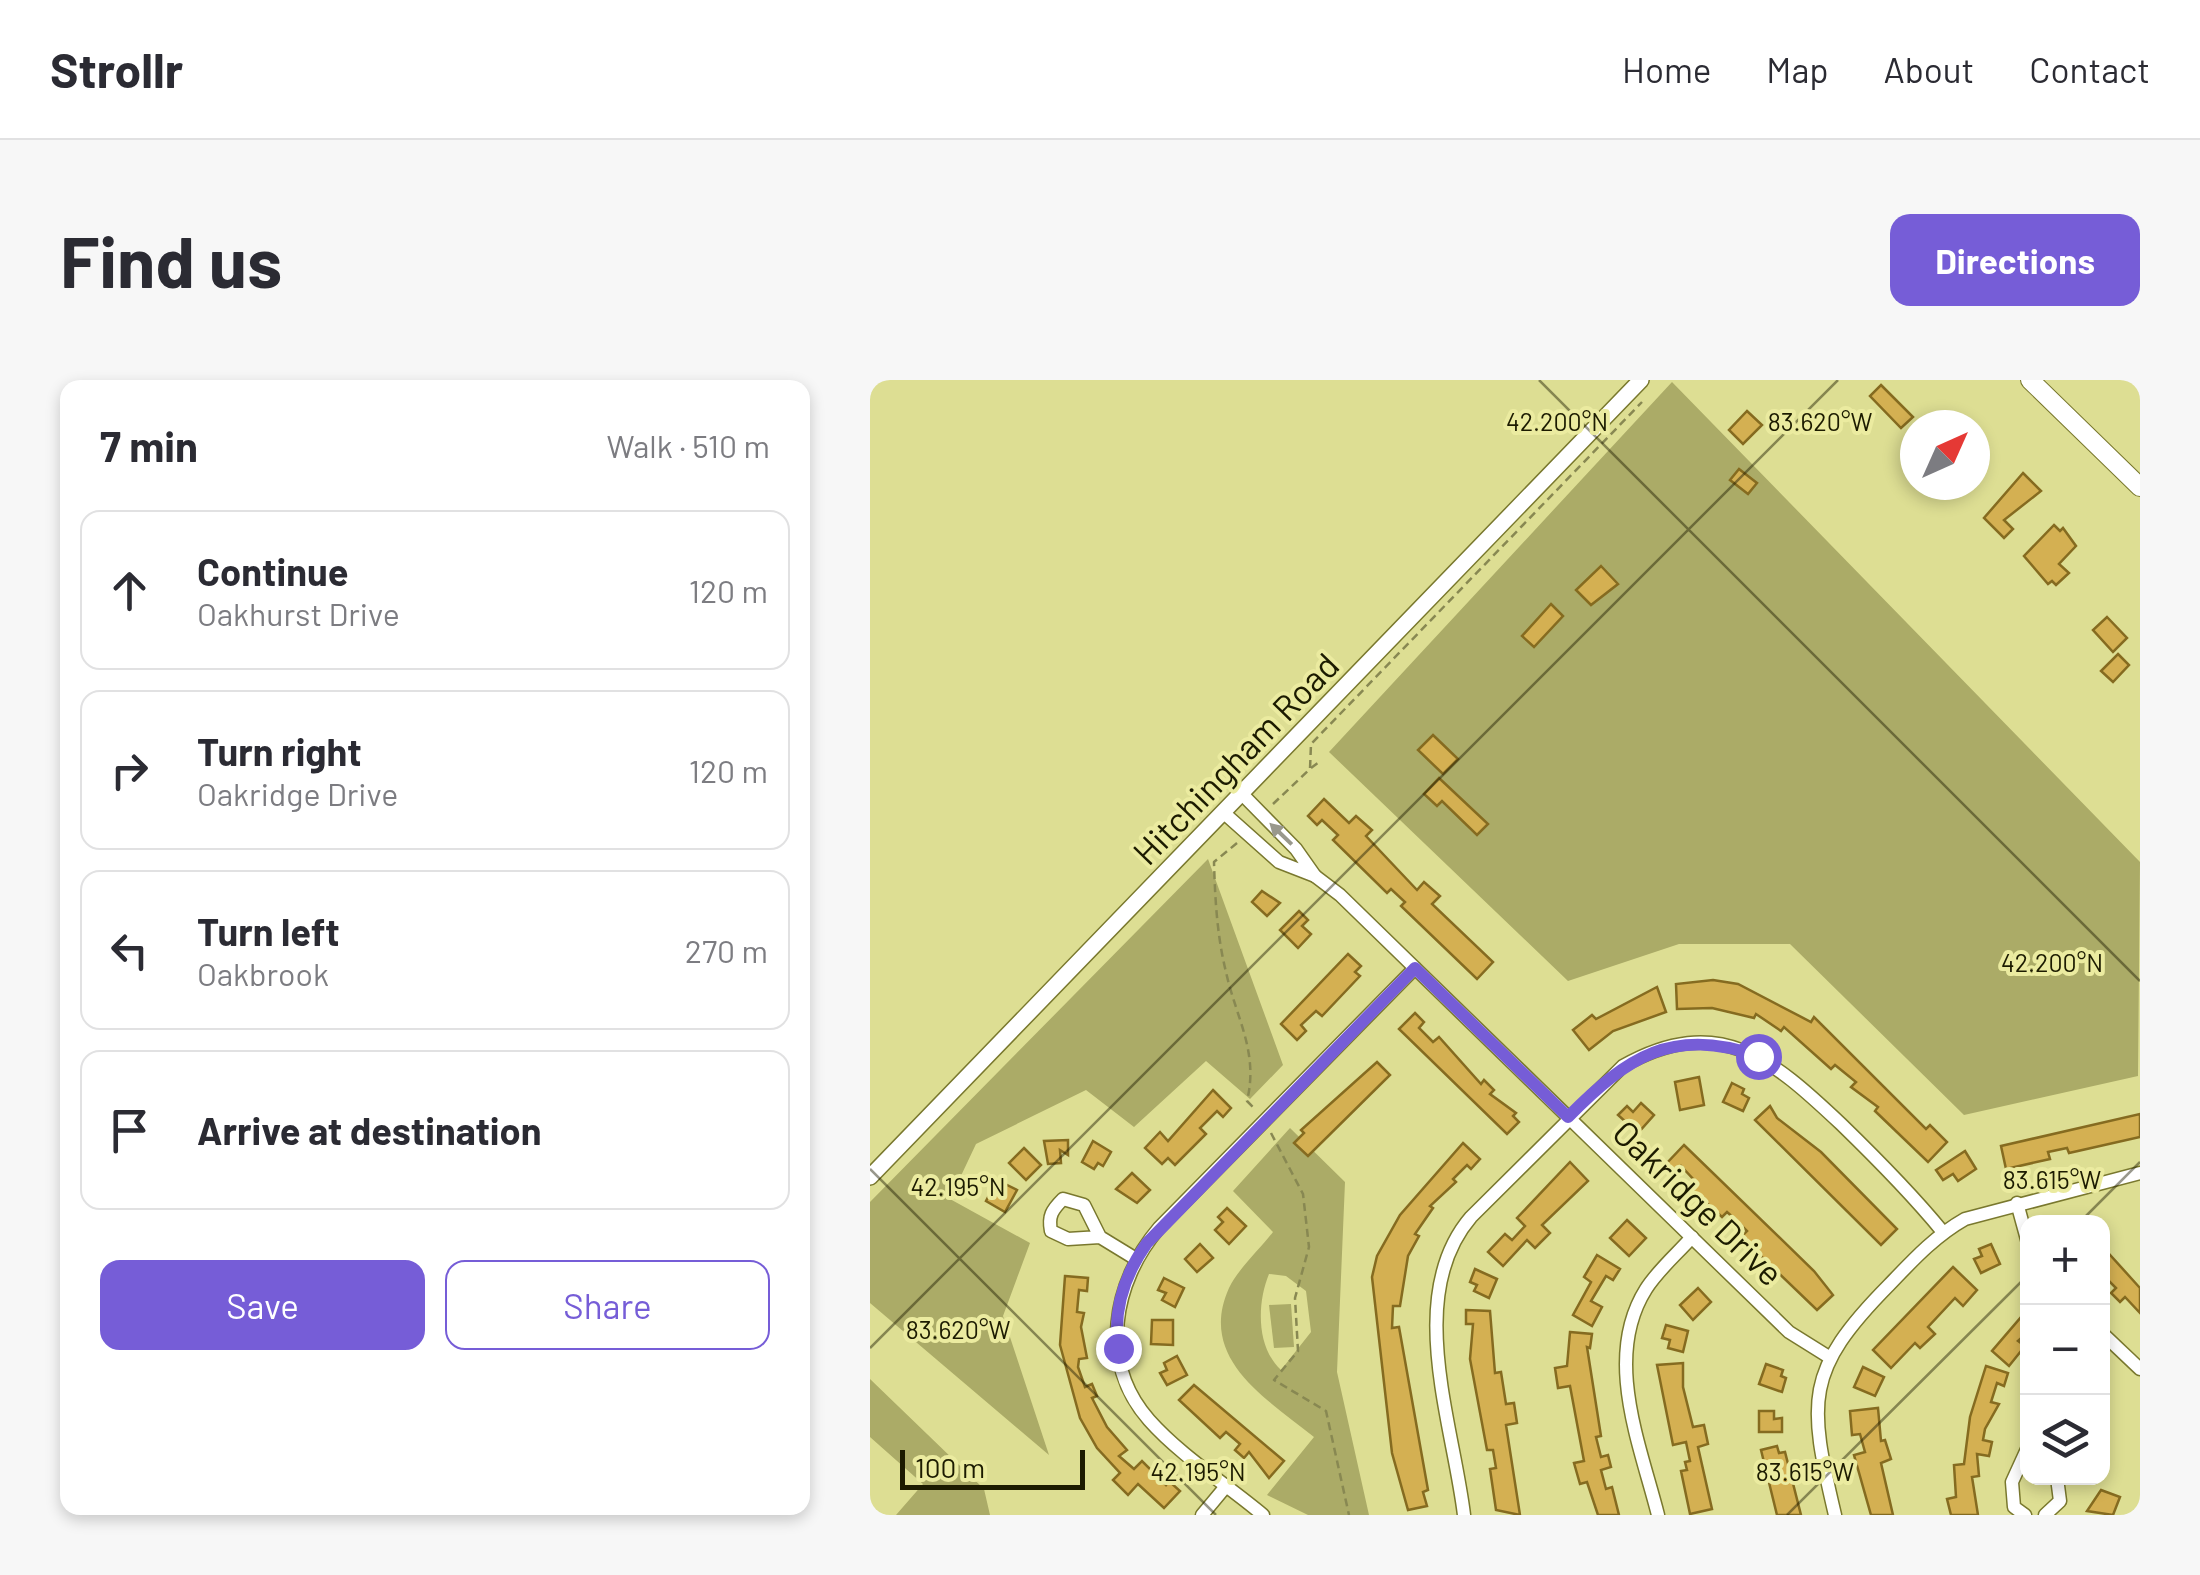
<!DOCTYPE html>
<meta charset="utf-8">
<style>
body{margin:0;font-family:Barlow,sans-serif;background:#f7f7f7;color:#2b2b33}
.controls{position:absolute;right:30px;bottom:30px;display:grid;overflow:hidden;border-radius:20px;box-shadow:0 5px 15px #0003}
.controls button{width:90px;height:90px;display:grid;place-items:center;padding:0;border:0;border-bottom:2px solid #e1e1e2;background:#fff;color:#2b2b33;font:50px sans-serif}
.compass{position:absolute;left:1030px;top:30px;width:90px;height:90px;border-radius:50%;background:#fff;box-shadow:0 5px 15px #0003;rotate:45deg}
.scale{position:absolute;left:30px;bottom:25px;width:185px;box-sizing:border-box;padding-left:10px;border:5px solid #1c1b00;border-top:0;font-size:28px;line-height:35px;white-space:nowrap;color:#1c1b00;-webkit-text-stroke:8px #ebeba0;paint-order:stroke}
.stop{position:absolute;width:30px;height:30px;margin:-22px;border:8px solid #765dd7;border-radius:50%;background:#fff}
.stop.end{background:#765dd7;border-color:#fff;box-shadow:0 2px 10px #0008}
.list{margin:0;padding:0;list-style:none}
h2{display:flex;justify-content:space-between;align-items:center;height:130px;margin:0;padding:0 40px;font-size:42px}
h2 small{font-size:32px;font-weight:400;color:#7c7c81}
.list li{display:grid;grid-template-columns:65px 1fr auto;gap:30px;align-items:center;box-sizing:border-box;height:160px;margin:0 20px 20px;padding:0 20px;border:2px solid #e1e1e2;border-radius:20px}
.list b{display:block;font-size:38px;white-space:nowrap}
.list p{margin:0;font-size:32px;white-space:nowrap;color:#7c7c81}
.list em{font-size:32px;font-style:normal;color:#7c7c81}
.actions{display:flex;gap:20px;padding:30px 40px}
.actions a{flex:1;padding:22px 0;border:2px solid #765dd7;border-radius:20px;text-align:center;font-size:35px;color:#765dd7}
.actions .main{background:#765dd7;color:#fff}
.icon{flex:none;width:55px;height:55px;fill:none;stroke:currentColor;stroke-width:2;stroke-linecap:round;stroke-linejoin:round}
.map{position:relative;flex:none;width:1270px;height:1135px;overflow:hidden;border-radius:20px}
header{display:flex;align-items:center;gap:60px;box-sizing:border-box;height:140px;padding:0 50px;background:#fff;border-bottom:2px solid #e1e1e2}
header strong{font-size:48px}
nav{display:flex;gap:55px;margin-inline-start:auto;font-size:35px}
.intro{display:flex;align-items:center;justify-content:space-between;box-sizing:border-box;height:240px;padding:0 60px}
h1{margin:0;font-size:70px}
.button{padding:25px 45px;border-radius:20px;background:#765dd7;color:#fff;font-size:35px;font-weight:700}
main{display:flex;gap:60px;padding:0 60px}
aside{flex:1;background:#fff;border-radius:20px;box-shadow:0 5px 15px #0003}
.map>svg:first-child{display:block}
</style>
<header>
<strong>Strollr</strong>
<nav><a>Home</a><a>Map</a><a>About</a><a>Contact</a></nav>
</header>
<div class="intro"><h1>Find us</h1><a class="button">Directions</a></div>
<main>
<aside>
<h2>7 min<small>Walk · 510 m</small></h2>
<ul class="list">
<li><svg class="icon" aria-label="ahead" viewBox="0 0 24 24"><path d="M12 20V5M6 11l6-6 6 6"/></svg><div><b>Continue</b><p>Oakhurst Drive</p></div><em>120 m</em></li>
<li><svg class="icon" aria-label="right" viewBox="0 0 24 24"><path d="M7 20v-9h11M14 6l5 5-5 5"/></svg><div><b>Turn right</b><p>Oakridge Drive</p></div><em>120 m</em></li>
<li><svg class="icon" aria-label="left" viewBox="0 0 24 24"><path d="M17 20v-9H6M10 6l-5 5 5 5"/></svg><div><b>Turn left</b><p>Oakbrook</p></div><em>270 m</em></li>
<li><svg class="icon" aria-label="arrive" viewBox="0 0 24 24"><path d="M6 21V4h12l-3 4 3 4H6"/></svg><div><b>Arrive at destination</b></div></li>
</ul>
<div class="actions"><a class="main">Save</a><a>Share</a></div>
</aside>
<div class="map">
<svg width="1270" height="1135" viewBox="0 0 1270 1135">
<rect width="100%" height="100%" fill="#ddde93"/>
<g fill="#abab67" fill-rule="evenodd">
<path d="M802,2L1270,482L1268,696L1094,735L920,564H809L698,601L459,372Z"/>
<path d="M338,479L413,685L380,719L336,681L264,747L216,710L106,764L80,819L160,863L133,936L179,1075L0,923V822Z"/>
<path d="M420,748L475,802L467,992L499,1135H438L397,1115L444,1057C397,1019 327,979 359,908C368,889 390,869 403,852L363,811ZM399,894L416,896L436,911L441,952L411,990C386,967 387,923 399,894Z"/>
<path d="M421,924L424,967L404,968L399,925Z"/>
<path d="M0,999L114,1109L120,1135H26L53,1104L0,1057Z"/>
</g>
<g fill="#d4b052" stroke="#856b20" stroke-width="2.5">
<path d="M1011,5L1043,37L1031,48L1000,16Z"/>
<path d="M877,31L892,45L873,64L859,50Z"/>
<path d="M869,89L887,103L878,114L860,100Z"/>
<path d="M1153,93L1171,111L1134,140L1143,149L1134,158L1114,138Z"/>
<path d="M1184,145L1190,151L1193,148L1206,166L1189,184L1199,193L1186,205L1182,201L1178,204L1154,176Z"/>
<path d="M731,186L748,204L721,225L706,210Z"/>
<path d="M681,224L693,236L664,267L652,256Z"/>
<path d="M1237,237L1257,258L1243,272L1223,250Z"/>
<path d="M1248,274L1259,285L1243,302L1231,291Z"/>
<path d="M563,355L588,379L573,394L548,370Z"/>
<path d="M569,398L618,444L607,455L572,421L567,426L554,414Z"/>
<path d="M454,419L479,443L486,436L502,450L496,456L547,510L554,502L570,516L562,524L623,582L607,599L531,526L535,522L521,509L517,513L463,460L468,455L452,440L447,445L438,436Z"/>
<path d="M392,511L410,523L397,536L382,522Z"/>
<path d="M429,531L438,540L432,546L441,554L428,568L410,550Z"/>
<path d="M478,574L491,586L485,592L490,596L452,636L446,631L431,645L436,651L427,660L411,644Z"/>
<path d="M843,600L868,604L941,642L944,637L1056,749L1060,745L1077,762L1058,782L1005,731L1008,727L981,707L986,702L965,685L961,689L914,647L911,651L886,634L884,638L842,628L807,629L806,604Z"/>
<path d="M787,607L796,632L743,651L719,670L703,650L722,635L726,639Z"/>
<path d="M545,633L554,642L549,648L563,662L569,657L611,704L614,700L624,710L620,714L646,733L643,736L649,742L637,754L529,649Z"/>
<path d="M507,682L520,695L438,776L424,763L434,753L431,750Z"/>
<path d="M829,697L834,725L810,730L805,702Z"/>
<path d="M862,703L874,709L872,714L879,718L873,731L853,722Z"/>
<path d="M343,710L361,728L353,737L347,731L330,748L336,754L305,785L298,778L292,784L275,768L290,752L298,761Z"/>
<path d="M771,723L784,735L768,753L748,735L757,726L763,732Z"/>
<path d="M900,726L907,738L951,772L1027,849L1011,865L885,740Z"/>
<path d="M1270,734V757L1199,773L1197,768L1178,772L1180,779L1136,789L1131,766Z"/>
<path d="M198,760V775L190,770L191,783L178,784L174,761Z"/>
<path d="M223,761L241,772L233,786L228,783L224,789L212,782Z"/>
<path d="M593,763L610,779L601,789L597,785L583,799L586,802L560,826L563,828L545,854L549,856L538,876L530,926H523L522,948L529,947L558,1110L553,1112L557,1126L538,1130L522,1073L502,897L507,876L530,835Z"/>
<path d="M814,765L944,891L963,915L947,930L871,857L877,851L865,839L857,832L852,837L819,807L825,801L811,786L804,793L796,784Z"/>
<path d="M154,768L171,785L156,800L139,783Z"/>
<path d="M1095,771L1106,789L1088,801L1083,794L1073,800L1066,790Z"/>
<path d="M700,782L718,801L672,845L680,853L665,868L657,860L633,886L618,872L635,854L642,860L655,846L647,838Z"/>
<path d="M262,793L280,810L267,823L246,809Z"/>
<path d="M127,800L147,810L135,832L116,821Z"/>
<path d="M357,828L376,846L359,864L345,850L353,842L348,837Z"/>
<path d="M757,840L776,858L759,876L740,858Z"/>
<path d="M330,864L343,878L327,892L315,879Z"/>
<path d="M1121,864L1130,884L1111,893L1104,879L1112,876L1109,869Z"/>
<path d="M1232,866L1270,908V933L1255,917L1250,922L1241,913L1246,908L1232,894Z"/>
<path d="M727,875L750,889L743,900L736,896L721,921L732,927L722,946L703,935L721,902L714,897Z"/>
<path d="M1083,887L1107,910L1093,926L1085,918L1058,947L1065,954L1050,968L1045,963L1021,988L1003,970Z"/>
<path d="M605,889L627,899L619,918L604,911L607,905L600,902Z"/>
<path d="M195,896L218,898L217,911L209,910L207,932L214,933L211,947L217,978L209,979L208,987L215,1007L222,1004L227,1016L222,1018L237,1047L257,1070L249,1076L264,1089L272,1081L296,1105L299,1101L310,1111L294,1128L268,1104L258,1115L243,1100L250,1093L227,1068L210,1038L190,965Z"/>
<path d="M294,898L314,908L305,927L292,920L296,913L288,910Z"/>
<path d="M828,908L841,922L823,940L810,925Z"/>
<path d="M1158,929V952L1148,961L1155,966L1139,986L1122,971Z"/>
<path d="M596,930L620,931L625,993L631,992L636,1024L644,1023L647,1043L636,1045L650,1135L626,1130L620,1089L626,1088L623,1070H617L600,979L603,944H596Z"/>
<path d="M282,940H303V965L281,964Z"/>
<path d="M796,945L818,951L813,972L798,968L800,960L792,958Z"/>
<path d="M700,952L722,954L720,968L717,967L731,1056L726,1057L731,1077L738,1075L741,1087L731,1090L736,1109L742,1107L749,1135H728L717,1102L710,1104L704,1083L714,1081L700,1006L688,1008L685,988L697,986Z"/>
<path d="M307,976L317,995L297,1005L290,993L297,990L294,983Z"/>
<path d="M813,983V1007L823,1047L834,1045L838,1064L828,1067L842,1129L820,1134L811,1091L817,1090L815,1082L820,1081L816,1062L803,1065L787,985Z"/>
<path d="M896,984L913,990L911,996L916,998L912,1012L889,1004Z"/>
<path d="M1116,986L1138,993L1134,1006L1127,1003L1121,1022L1129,1024L1115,1049L1113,1060L1122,1062L1119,1076L1107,1074L1109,1096L1102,1097L1108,1135H1081L1077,1119L1086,1117L1084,1085L1094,1084L1100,1037Z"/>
<path d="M993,987L1014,997L1005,1016L984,1007Z"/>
<path d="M324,1005L414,1081L399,1098L379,1072L374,1078L365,1070L370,1064L356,1052L350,1058L309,1020Z"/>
<path d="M1008,1028L1011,1061L1015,1060L1021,1079L1011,1083L1023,1135H1001L984,1075L995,1072L990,1054L982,1055L980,1031Z"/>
<path d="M889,1031H904V1039L912,1038V1052H889Z"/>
<path d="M907,1066L909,1073L915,1072L931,1135H907L891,1070Z"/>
<path d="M1231,1110L1250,1117L1243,1135L1217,1131Z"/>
</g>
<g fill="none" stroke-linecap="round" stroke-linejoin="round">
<g stroke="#79782e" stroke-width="15">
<g id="minor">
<path d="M354,433L409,482L445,496L426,469L373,415"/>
<path d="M445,496L470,515L919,952L959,977"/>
<path d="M1147,823L1158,863"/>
<path d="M230,857L198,859L181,851C178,836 182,830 193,819L214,825L230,857L266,879"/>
<path d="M1232,953L1270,989"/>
<path d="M332,1135L357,1105"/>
<path d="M393,1135C356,1104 311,1076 279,1040C228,982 243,902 289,848L545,588"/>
<path d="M594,1135C583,1043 534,915 601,837L753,686C849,632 902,679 971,744C1007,779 1041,813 1072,851"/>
<path d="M788,1135C770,1064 733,977 776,909C788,890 807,874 822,857"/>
<path d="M965,1135C938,1021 934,991 1019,905C1043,880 1065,856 1095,839L1270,793"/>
<path d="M1155,1135L1144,1127L1142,1102L1158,1067"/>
<path d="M1175,1135L1190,1121L1187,1098"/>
</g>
</g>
<g stroke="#79782e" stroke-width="18">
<path id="tertiary" d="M0,797L771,0"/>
</g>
<g stroke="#79782e" stroke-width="20">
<path id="secondary" d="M1160,0L1270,107"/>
</g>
<g stroke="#888852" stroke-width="2.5" stroke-dasharray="8 5" stroke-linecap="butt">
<path d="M441,388L449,382"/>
<path d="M403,424L440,389L441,364L772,22"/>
<path d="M367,463L344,482C345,518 347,556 356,592C366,638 389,672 377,721L386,730"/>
<path d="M401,753L433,814L439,867L425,918L428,971L404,1000L456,1031L479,1135"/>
</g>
<use href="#minor" stroke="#fff" stroke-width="12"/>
<use href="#tertiary" stroke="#fff" stroke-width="15"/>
<use href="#secondary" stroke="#fff" stroke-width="18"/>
</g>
<defs><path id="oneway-solid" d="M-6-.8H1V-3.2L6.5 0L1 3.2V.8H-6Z" transform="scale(2.5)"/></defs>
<use fill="#99988c" href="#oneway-solid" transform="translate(411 454) rotate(-136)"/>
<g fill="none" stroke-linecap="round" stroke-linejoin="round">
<path stroke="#765dd7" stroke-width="12" d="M248,968C243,930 255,894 277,863L545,588L698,737C757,677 803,646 888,676"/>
</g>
<path fill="none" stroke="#1c1b00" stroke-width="2.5" stroke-opacity="0.45" d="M669,0L1270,601M0,789L346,1135M1210,842L1270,782M0,968L968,0M917,1135L1158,895"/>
<g text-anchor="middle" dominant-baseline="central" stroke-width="8" stroke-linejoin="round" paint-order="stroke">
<g font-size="35" fill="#1c1b00" stroke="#ebeba0">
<text transform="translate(365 378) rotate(-46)">Hitchingham Road</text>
<text transform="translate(829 822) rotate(44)">Oakridge Drive</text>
</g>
</g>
<g font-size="25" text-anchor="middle" fill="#1c1b00" stroke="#ebeba0" stroke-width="8" stroke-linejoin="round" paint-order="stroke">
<text x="687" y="51">42.200°N</text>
<text x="950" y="51">83.620°W</text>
<text x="1182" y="592">42.200°N</text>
<text x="1182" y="809">83.615°W</text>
<text x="88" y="816">42.195°N</text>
<text x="88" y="959">83.620°W</text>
<text x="328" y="1101">42.195°N</text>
<text x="935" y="1101">83.615°W</text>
</g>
</svg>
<div class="controls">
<button>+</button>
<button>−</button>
<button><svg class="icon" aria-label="layers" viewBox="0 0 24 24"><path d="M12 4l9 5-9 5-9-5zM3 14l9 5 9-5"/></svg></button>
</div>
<svg class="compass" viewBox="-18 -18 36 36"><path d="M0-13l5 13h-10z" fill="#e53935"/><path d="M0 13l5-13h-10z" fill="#7c7c81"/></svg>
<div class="scale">100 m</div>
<div class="stop" style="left:888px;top:676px"></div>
<div class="stop end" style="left:248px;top:968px"></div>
</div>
</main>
